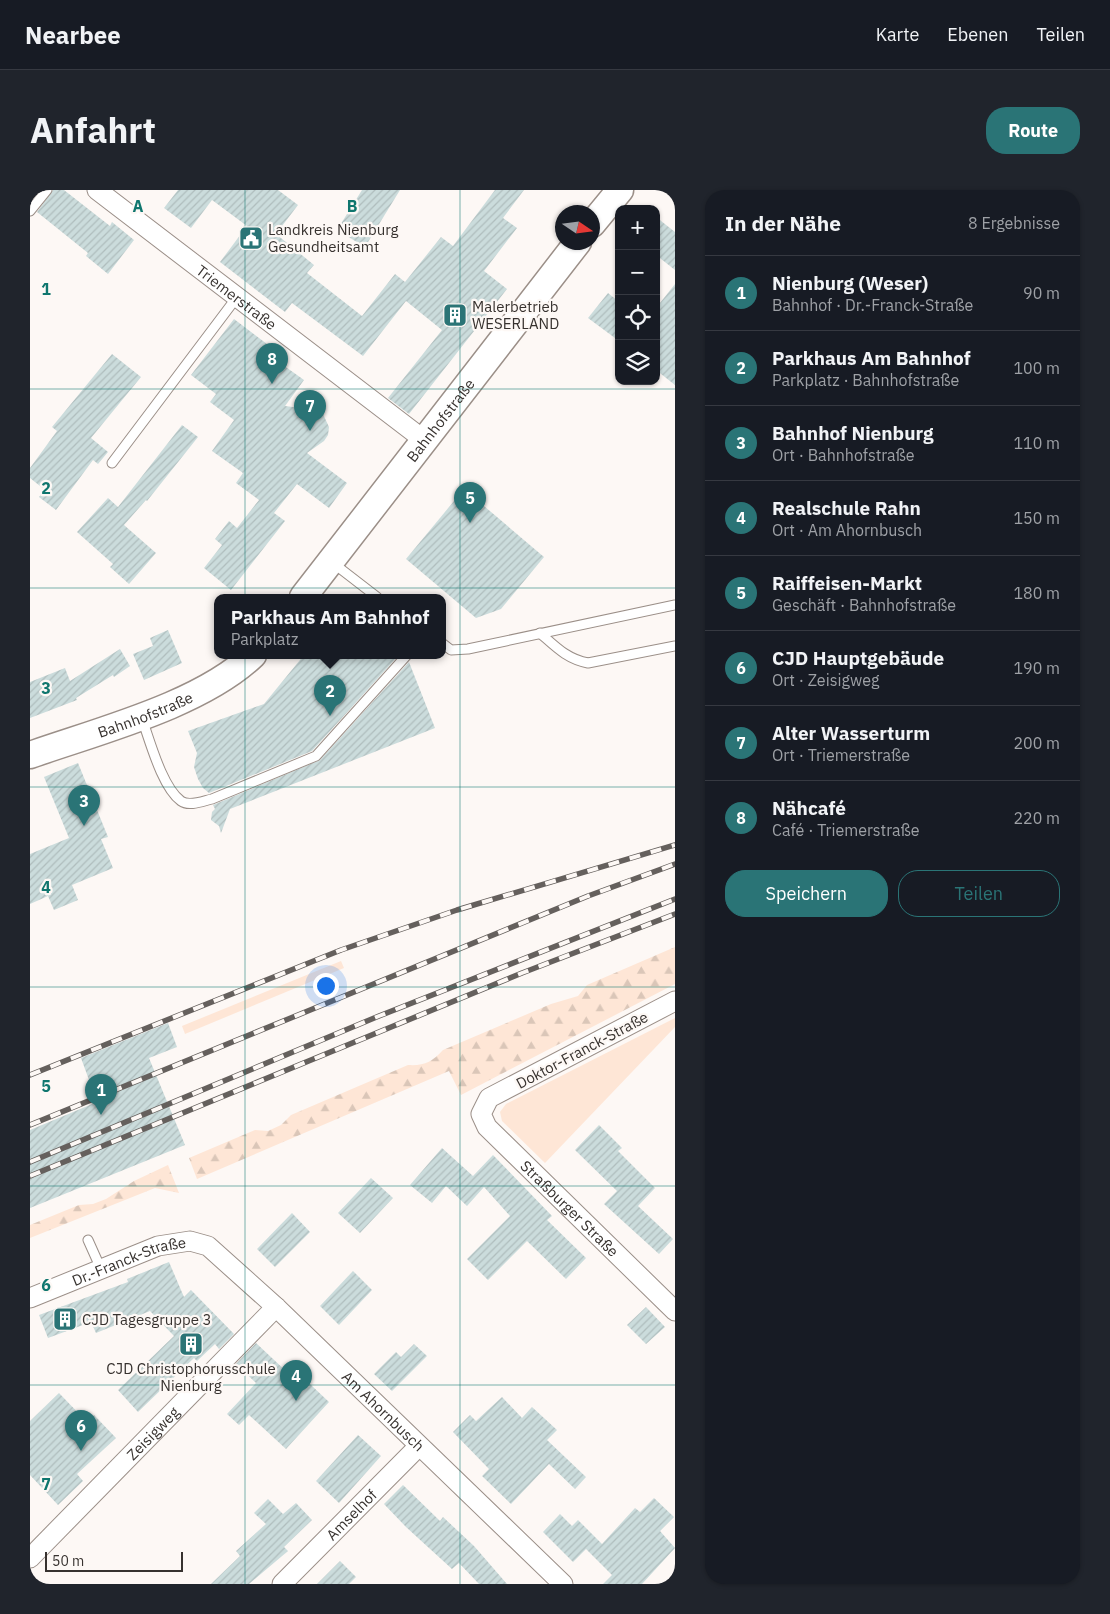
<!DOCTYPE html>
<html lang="de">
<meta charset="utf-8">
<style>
body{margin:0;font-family:"IBM Plex Sans",sans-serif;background:#20242c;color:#f1f3f6}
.controls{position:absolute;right:15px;top:15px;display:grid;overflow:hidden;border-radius:10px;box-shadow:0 1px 4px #0004}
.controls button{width:45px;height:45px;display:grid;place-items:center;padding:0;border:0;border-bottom:1px solid #363941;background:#171b24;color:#f1f3f6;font:25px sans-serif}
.compass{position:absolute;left:525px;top:15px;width:45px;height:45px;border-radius:50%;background:#171b24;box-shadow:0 1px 4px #0004;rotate:103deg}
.scale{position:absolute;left:15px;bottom:12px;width:138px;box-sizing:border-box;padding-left:5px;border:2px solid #37322f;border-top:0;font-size:14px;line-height:18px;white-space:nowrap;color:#37322f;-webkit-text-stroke:4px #fdf8f5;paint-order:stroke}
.you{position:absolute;left:295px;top:795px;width:18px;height:18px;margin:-12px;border:4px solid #fff;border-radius:50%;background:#1a73e8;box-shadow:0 0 0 8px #1a73e833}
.badge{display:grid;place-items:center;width:32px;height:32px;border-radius:50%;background:#2a7476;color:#fff;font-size:16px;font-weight:700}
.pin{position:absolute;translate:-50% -41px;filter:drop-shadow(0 1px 2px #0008)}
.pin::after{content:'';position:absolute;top:26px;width:18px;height:15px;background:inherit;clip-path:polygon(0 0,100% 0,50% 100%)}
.popup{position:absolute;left:184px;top:404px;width:232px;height:65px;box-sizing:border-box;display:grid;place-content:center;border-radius:10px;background:#171b24;filter:drop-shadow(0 1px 4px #0005);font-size:16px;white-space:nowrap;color:#9ea1a6}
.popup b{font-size:19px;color:#f1f3f6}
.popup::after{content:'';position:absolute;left:50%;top:100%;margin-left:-10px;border:10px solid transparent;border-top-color:#171b24}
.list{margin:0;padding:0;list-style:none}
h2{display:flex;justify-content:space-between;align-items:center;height:65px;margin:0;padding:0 20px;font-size:21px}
h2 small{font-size:16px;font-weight:400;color:#9ea1a6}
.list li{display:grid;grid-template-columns:32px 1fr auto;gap:15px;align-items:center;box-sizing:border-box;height:75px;padding:0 20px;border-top:1px solid #363941}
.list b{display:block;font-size:19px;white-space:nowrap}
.list p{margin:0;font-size:16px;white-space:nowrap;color:#9ea1a6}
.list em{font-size:16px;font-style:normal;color:#9ea1a6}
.actions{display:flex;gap:10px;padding:15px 20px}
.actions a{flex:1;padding:11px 0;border:1px solid #2a7476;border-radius:20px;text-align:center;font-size:18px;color:#2a7476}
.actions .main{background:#2a7476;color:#fff}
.icon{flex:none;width:28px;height:28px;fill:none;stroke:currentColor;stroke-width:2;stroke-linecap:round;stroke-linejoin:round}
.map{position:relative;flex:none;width:645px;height:1394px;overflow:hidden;border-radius:20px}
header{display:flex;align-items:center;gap:30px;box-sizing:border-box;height:70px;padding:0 25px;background:#171b24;border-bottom:1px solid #363941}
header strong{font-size:24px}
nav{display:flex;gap:28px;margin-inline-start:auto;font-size:18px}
.intro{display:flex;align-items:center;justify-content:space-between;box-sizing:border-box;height:120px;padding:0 30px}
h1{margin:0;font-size:35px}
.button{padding:12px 22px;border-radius:20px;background:#2a7476;color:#fff;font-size:18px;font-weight:700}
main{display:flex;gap:30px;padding:0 30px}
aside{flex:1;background:#171b24;border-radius:20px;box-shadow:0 1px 4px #0004}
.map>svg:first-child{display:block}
</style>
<header>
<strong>Nearbee</strong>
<nav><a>Karte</a><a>Ebenen</a><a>Teilen</a></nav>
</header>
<div class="intro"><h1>Anfahrt</h1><a class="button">Route</a></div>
<main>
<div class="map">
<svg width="645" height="1394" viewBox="0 0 645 1394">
<defs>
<pattern id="forest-firs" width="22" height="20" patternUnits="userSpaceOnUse" patternTransform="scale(1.25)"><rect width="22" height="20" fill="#fee6d6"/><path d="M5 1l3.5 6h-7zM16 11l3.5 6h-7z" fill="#dac6b8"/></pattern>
<pattern id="building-hatch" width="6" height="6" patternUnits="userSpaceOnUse" patternTransform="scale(1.25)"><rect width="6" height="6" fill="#cbdcdc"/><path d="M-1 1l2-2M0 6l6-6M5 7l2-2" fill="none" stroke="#afbdbd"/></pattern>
</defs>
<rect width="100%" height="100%" fill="#fdf8f5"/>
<g fill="#fee6d6">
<path d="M311,771L314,778L155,844L152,836Z"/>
<path d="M645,828V837L515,973L472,931L470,922L476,914Z"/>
</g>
<g fill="url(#forest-firs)">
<path d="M645,757V794L431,905L419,881L167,989L159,968L225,940L238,941L251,935L261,925L378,875C394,876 402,872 413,860L521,814L548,806L557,795Z"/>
<path d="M138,975L149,1003L125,998L0,1048V1035L49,1015L63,1014L76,1009L104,991Z"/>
</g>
<g fill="url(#building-hatch)">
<path d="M23,0H34L80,36L82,32L104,50L78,84L56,66L58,63L7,22Z"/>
<path d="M148,0H248L268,15L246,44L284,75L277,83L332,126L365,84L375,92L411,47L423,56L465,0H494L473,28L487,38L454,81L477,99L379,224L358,208L412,140L376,111L333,166L262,113L255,122L190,72L217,36L182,10L161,38L134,18Z"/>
<path d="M332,0H370L335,57L307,40Z"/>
<path d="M626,27L645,42V80L626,65Z"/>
<path d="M645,94V195L626,180V118Z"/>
<path d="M578,103L589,112V151L558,128Z"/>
<path d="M204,129L237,154L232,160L274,190L255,216L286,220L293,224L299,237L298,245L294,251L277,263L317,293L299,318L267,294L244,323L255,331L201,400L174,378L192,355L185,349L199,331L207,338L229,310L206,293L213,283L182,261L204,230L180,212L186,204L161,185Z"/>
<path d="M82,164L111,187L61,248L78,262L68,274L63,270L26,320L9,307L15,300L0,288V278L27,241L22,237Z"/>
<path d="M152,235L168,247L117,311L116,310L94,335L126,363L99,394L80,377L83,374L47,342L78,308L88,317Z"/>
<path d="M434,299L514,367L471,419L446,428L376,369Z"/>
<path d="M138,440L152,473L114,490L103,464L123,456L120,448Z"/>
<path d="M90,459L100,476L84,487L83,485L46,508L47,510L0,528V492L35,478L40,491Z"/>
<path d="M274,465H369L282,561L179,603L173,598L168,589L164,577L167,563L158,541L234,514Z"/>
<path d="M379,472L405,538L200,619L191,643L189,636L181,630L182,622L185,619L183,615L290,570Z"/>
<path d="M48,573L78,647L71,649L83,678L42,695L48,710L24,720L18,706L0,714V664L39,648L14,587Z"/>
<path d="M138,833L147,857L119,868L155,955L0,1018V940L67,912L51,868Z"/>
<path d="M569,935L592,958L588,961L625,998L608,1016L643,1049L629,1064L574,1014L587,1001L545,960Z"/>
<path d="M412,958L443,986L463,965L522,1026L517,1030L556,1068L536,1089L497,1051L458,1090L437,1069L480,1026L454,997L437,1016L416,996L402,1013L380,995Z"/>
<path d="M341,988L363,1008L330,1043L308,1023Z"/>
<path d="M262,1023L280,1042L245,1077L227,1059Z"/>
<path d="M139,1072L154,1107L161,1100L204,1144L189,1159L185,1154L167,1171L164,1168L108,1222L88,1200L144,1146L120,1121L66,1143L61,1132L18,1148L9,1125L98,1092L97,1089Z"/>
<path d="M323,1081L342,1100L309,1135L290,1116Z"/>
<path d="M616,1117L635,1137L616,1154L597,1135Z"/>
<path d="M226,1153L258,1183L263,1178L299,1212L256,1259L219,1225L209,1235L197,1224L226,1193L206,1174Z"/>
<path d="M384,1154L397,1166L362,1201L344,1184L366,1162L371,1167Z"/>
<path d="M29,1203L57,1232L64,1225L86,1248L47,1284L53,1291L28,1315L0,1285V1231Z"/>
<path d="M472,1207L492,1228L502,1217L527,1240L517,1250L556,1287L545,1299L519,1274L481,1314L452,1286L459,1279L423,1242L440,1225L446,1231Z"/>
<path d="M328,1245L351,1266L309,1313L286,1291Z"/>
<path d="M373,1295L410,1331L413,1327L444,1356L477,1394H449L429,1373L422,1379L376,1337L354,1314Z"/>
<path d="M624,1308L644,1327L630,1341L645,1358L612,1394H573L582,1385L556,1359L543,1372L513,1342L530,1324L542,1336L548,1330L572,1354L605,1318L610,1322Z"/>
<path d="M238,1309L253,1324L266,1313L282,1330L254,1357L258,1361L219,1394H181L210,1366L206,1361L236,1334L224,1323Z"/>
<path d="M310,1371L326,1387L319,1394H287Z"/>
</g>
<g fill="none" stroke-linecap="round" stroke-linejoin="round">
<g stroke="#9b8f88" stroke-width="11">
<g id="service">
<path d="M0,21L17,0"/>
<path d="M82,273L207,107"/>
<path d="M303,373L347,407"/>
<path d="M510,443C526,457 537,469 558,473L645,456"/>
<path d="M412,453L421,460L438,459L645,415"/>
<path d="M112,529C120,551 132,597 151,611C159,617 173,611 182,609L286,566L377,465"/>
<path d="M58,1050L71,1079"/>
</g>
</g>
<g stroke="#9b8f88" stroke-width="21">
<g id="minor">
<path id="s1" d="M67,0L394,250"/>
<path id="s2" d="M645,811L459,908L451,924L457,937L645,1121"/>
<path id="s3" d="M0,1108L128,1056L160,1051L178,1056L246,1117L533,1394"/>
<path id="s4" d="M0,1368L246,1117"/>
<path id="s5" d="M252,1394L389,1256"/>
</g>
</g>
<g stroke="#9b8f88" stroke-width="29">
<g id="secondary">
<path d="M562,34L590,0"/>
<path id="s6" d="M273,407L548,52"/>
<path id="s7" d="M0,565C68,541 171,515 223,465"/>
</g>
</g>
<use href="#service" stroke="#fff" stroke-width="9"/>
<use href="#minor" stroke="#fff" stroke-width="19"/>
<use href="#secondary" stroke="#fff" stroke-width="26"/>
<g stroke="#65605d" stroke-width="5.5">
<g id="rail">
<path d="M0,885L311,760L427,720L645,655"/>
<path d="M0,935L558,706L645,674"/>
<path d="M0,972L349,826L645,709"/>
<path d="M0,986L492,783L645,724"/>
</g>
</g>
<use href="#rail" stroke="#fdf8f5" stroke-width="4" stroke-dasharray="11" stroke-linecap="butt"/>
</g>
<path fill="none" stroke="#0f766e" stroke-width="1" stroke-opacity="0.55" d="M215,0V1394M430,0V1394M0,199H645M0,398H645M0,597H645M0,797H645M0,996H645M0,1195H645"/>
<defs>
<g id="civic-square" transform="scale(1.25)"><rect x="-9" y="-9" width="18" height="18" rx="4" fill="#2a7476" stroke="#fdf8f5"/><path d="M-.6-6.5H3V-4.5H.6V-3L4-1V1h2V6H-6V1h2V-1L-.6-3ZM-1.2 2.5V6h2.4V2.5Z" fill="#fff"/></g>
<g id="building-square" transform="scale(1.25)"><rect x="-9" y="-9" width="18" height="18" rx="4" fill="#2a7476" stroke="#fdf8f5"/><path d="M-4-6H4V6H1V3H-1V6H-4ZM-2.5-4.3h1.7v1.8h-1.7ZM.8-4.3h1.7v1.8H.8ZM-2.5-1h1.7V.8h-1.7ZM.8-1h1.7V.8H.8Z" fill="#fff"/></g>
</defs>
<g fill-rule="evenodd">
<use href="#civic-square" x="221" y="48"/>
<use href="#building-square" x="425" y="125"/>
<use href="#building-square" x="35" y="1129"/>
<use href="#building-square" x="161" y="1154"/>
</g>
<g text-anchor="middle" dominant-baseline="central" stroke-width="4.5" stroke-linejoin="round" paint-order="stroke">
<g font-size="15" fill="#37322f" stroke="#fdf8f5" text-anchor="start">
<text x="238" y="39">Landkreis Nienburg<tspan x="238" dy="17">Gesundheitsamt</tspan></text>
<text x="442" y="116">Malerbetrieb<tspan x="442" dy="17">WESERLAND</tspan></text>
<text x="52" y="1129">CJD Tagesgruppe 3</text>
<text x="161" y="1178" text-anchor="middle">CJD Christophorusschule<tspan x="161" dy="17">Nienburg</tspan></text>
</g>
<g font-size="15" fill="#37322f" stroke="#fdf8f5">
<text stroke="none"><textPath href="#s1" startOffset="176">Triemerstraße</textPath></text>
<text stroke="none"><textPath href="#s6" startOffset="224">Bahnhofstraße</textPath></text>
<text stroke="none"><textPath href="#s7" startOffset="122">Bahnhofstraße</textPath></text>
<text transform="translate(552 860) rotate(-28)">Doktor-Franck-Straße</text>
<text stroke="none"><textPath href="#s2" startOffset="358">Straßburger Straße</textPath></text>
<text stroke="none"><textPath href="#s3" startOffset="106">Dr.-Franck-Straße</textPath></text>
<text stroke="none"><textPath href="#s3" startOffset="430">Am Ahornbusch</textPath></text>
<text stroke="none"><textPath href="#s4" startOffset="175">Zeisigweg</textPath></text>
<text stroke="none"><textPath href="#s5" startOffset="98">Amselhof</textPath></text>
</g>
</g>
<g font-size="16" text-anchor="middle" font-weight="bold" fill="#0f766e" stroke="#fdf8f5" stroke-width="4.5" stroke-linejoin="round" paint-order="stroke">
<text x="108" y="22">A</text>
<text x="322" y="22">B</text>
<text x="16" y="105">1</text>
<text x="16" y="304">2</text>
<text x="16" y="504">3</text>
<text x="16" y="703">4</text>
<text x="16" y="902">5</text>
<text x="16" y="1101">6</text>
<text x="16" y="1300">7</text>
</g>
</svg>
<div class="controls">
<button>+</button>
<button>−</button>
<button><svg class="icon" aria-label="locate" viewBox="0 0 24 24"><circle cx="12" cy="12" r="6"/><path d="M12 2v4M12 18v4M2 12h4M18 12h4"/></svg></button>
<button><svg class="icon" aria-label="layers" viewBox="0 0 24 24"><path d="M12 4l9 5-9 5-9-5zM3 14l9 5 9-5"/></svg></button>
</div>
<svg class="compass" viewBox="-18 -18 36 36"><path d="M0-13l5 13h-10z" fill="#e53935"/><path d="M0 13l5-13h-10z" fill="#9ea1a6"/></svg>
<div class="scale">50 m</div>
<div class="you"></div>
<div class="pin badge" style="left:71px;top:925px">1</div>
<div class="pin badge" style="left:300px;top:526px">2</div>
<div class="popup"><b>Parkhaus Am Bahnhof</b>Parkplatz</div>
<div class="pin badge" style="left:54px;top:636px">3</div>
<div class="pin badge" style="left:266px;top:1211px">4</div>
<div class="pin badge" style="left:440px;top:333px">5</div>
<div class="pin badge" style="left:51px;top:1261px">6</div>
<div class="pin badge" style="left:280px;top:241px">7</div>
<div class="pin badge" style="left:242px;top:194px">8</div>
</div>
<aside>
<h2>In der Nähe<small>8 Ergebnisse</small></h2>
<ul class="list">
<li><span class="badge">1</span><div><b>Nienburg (Weser)</b><p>Bahnhof · Dr.-Franck-Straße</p></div><em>90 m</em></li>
<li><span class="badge">2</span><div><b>Parkhaus Am Bahnhof</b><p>Parkplatz · Bahnhofstraße</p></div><em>100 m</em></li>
<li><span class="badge">3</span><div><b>Bahnhof Nienburg</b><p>Ort · Bahnhofstraße</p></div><em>110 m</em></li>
<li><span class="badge">4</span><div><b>Realschule Rahn</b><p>Ort · Am Ahornbusch</p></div><em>150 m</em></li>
<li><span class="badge">5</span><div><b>Raiffeisen-Markt</b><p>Geschäft · Bahnhofstraße</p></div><em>180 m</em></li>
<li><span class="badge">6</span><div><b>CJD Hauptgebäude</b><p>Ort · Zeisigweg</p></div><em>190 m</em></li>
<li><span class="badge">7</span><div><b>Alter Wasserturm</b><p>Ort · Triemerstraße</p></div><em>200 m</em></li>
<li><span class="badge">8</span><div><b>Nähcafé</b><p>Café · Triemerstraße</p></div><em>220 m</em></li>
</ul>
<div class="actions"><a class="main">Speichern</a><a>Teilen</a></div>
</aside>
</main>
